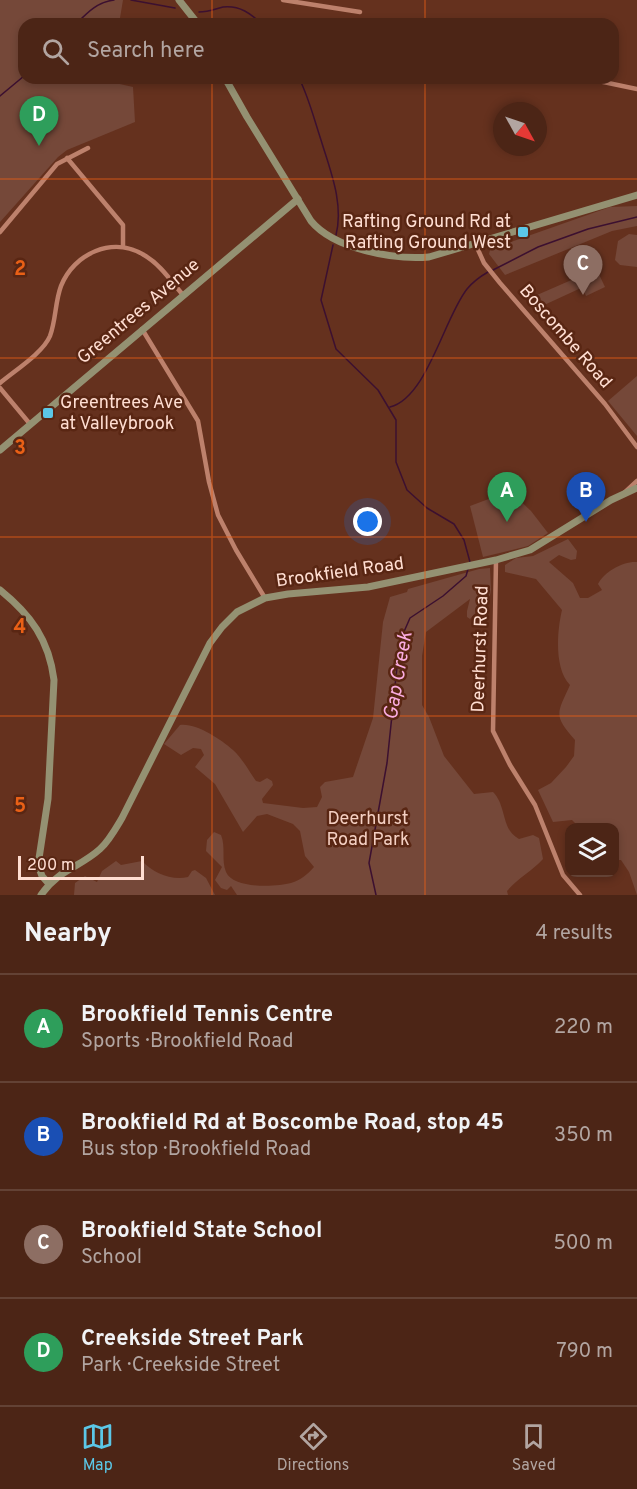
<!DOCTYPE html>
<meta charset="utf-8">
<style>
body{margin:0;font-family:Overpass,sans-serif;background:#563123;color:#f1f3f6}
.controls{position:absolute;right:18px;bottom:18px;display:grid;overflow:hidden;border-radius:12px;box-shadow:0 3px 9px #0003}
.controls button{width:54px;height:54px;display:grid;place-items:center;padding:0;border:0;border-bottom:2px solid #634235;background:#4c2516;color:#f1f3f6;font:30px sans-serif}
.compass{position:absolute;left:493px;top:102px;width:54px;height:54px;border-radius:50%;background:#4c2516;box-shadow:0 3px 9px #0003;rotate:130deg}
.scale{position:absolute;left:18px;bottom:15px;width:126px;box-sizing:border-box;padding-left:6px;border:3px solid #ffded2;border-top:0;font-size:16px;line-height:21px;white-space:nowrap;color:#ffded2;-webkit-text-stroke:4px #592613;paint-order:stroke}
.you{position:absolute;left:368px;top:522px;width:21px;height:21px;margin:-15px;border:4px solid #fff;border-radius:50%;background:#1a73e8;box-shadow:0 0 0 9px #1a73e833}
.badge{display:grid;place-items:center;width:39px;height:39px;border-radius:50%;background:#5bc7e7;color:#fff;font-size:20px;font-weight:700}
.pin{position:absolute;translate:-50% -50px;filter:drop-shadow(0 2px 3px #0008)}
.pin::after{content:'';position:absolute;top:32px;width:21px;height:18px;background:inherit;clip-path:polygon(0 0,100% 0,50% 100%)}
.list{margin:0;padding:0;list-style:none}
h2{display:flex;justify-content:space-between;align-items:center;height:78px;margin:0;padding:0 24px;font-size:26px}
h2 small{font-size:20px;font-weight:400;color:#b2a5a1}
.list li{display:grid;grid-template-columns:39px 1fr auto;gap:18px;align-items:center;box-sizing:border-box;height:108px;padding:0 24px;border-top:2px solid #634235}
.list b{display:block;font-size:22px;white-space:nowrap}
.list p{margin:0;font-size:20px;white-space:nowrap;color:#b2a5a1}
.list em{font-size:20px;font-style:normal;color:#b2a5a1}
.icon{flex:none;width:33px;height:33px;fill:none;stroke:currentColor;stroke-width:2;stroke-linecap:round;stroke-linejoin:round}
.map{position:relative;flex:none;width:637px;height:895px;overflow:hidden}
.search{position:absolute;background:#4c2516;box-shadow:0 3px 9px #0003;left:18px;right:18px;top:18px;height:66px;display:flex;align-items:center;gap:15px;box-sizing:border-box;padding:0 21px;border-radius:18px;color:#b2a5a1;font-size:22px}
.sheet{height:510px;background:#4c2516}
nav{display:flex;justify-content:space-around;align-items:center;box-sizing:border-box;height:84px;border-top:2px solid #634235;background:#4c2516;font-size:16px;color:#b2a5a1}
nav a{display:grid;justify-items:center;gap:3px}
nav .on{color:#5bc7e7}
.map>svg:first-child{display:block}
</style>
<div class="map">
<svg width="637" height="895" viewBox="0 0 637 895">
<rect width="100%" height="100%" fill="#65311e"/>
<g fill="#754839">
<path d="M0,0H123L119,24H24V78H111V82L133,87L135,122L67,150L58,157L0,222Z"/>
<path d="M637,206V226L612,231L505,275L489,254L490,250L494,248L610,207Z"/>
<path d="M629,234L637,235V267L620,265L615,260L618,241Z"/>
<path d="M596,268L605,287L586,296L577,276Z"/>
<path d="M576,278L581,288L542,306L537,295Z"/>
<path d="M637,376V436L608,401Z"/>
<path d="M510,491L531,511L548,533L528,546L483,557L470,506Z"/>
<path d="M568,539L577,551L576,559L571,560L559,555L549,562L573,583L580,598H588L602,590L598,584C604,572 623,561 637,562V895L629,872L621,860H615L614,828L579,827L572,820L553,822L538,790L551,783L566,767L574,756L575,740C553,715 557,714 570,685C554,669 557,631 562,610L536,579L505,572V565L516,558L533,556Z"/>
<path d="M490,568L491,590L487,611L479,609L470,619L467,617V611L470,599L426,632L422,656V705L429,717L444,756L470,789L474,794L493,792C507,806 501,830 519,839L533,835L539,838L543,859C532,871 518,878 507,891L508,895H237L231,886L227,890L221,888L215,880L222,867L206,851L207,840L214,832L221,835C226,847 221,860 226,872C233,889 276,887 291,883C301,880 308,874 314,867L305,856L300,831L293,824L267,814L257,816L243,832L215,784L195,767L204,755L201,749L193,748L181,755L164,744L180,725C197,723 220,739 233,750C242,758 249,771 256,781L260,782L267,778L272,781L273,785L262,799L263,803L303,808L317,807L322,797L320,787L325,782L353,777L373,718L383,622L390,597L407,592L408,589L479,569Z"/>
<path d="M116,861L121,865L142,861C153,873 172,881 188,877L192,871L195,870L206,878L215,895H74L75,883L85,876L97,882L102,871Z"/>
</g>
<g fill="none" stroke-linecap="round" stroke-linejoin="round">
<g stroke="#3c1030" stroke-width="1.5">
<path d="M131,0L175,8"/>
<path d="M199,12C208,12 215,9 223,7C240,5 251,14 262,24"/>
<path d="M76,24C87,13 97,2 114,0"/>
<path d="M299,78C309,98 314,119 321,140C330,170 344,203 336,235"/>
<path d="M0,96L24,76"/>
<path d="M333,245L321,300L336,349L378,390L396,420V462L407,490L427,508L454,524L464,540L470,562"/>
<path d="M493,270L538,247L588,229L637,217"/>
<path d="M390,407C427,398 444,318 467,289C472,283 481,276 488,272"/>
<path d="M376,895L369,863L387,763L397,667L403,634L410,618L443,596L466,576L468,569"/>
</g>
<g stroke="#bd816c" stroke-width="4.5">
<path d="M283,0L360,12"/>
<path d="M589,79L637,89"/>
<path d="M67,158L123,225V246"/>
<path d="M0,232L57,164L88,148"/>
<path d="M475,243L484,263L500,283L605,404L637,447"/>
<path d="M142,329L198,421L209,482L218,515L236,550L265,598"/>
<path d="M0,383C14,371 43,353 50,336C56,320 55,302 61,286C74,253 113,236 144,255C160,264 171,281 183,295"/>
<path d="M0,388L30,424"/>
<path d="M623,494L637,481"/>
<path d="M496,560L493,731L510,765L535,805L563,875L580,895"/>
</g>
<g stroke="#949172" stroke-width="7">
<path d="M179,0L198,24"/>
<path d="M225,78L247,117L311,221C334,249 394,260 429,257L637,195"/>
<path d="M0,450L298,199"/>
<path d="M0,590C31,615 49,640 54,680L48,799L38,865L42,876L49,884"/>
<path d="M41,895C59,869 79,868 100,849C109,841 116,828 122,818L210,643L222,627L237,612L265,598L288,594L368,587L496,560L530,550L611,500L637,488"/>
</g>
</g>
<path fill="none" stroke="#e96016" stroke-width="1.5" stroke-opacity="0.55" d="M212,0V24M425,0V24M212,78V895M425,78V895M0,179H637M0,358H637M0,537H637M0,716H637"/>
<g fill="#5bc7e7" stroke="#592613" stroke-width="2">
<rect x="517" y="226" width="12" height="12" rx="3"/>
<rect x="42" y="407" width="12" height="12" rx="3"/>
</g>
<g text-anchor="middle" dominant-baseline="central" stroke-width="5" stroke-linejoin="round" paint-order="stroke">
<g font-size="18" fill="#ffded2" stroke="#592613" text-anchor="end">
<text x="511" y="222">Rafting Ground Rd at<tspan x="511" dy="21">Rafting Ground West</tspan></text>
<text x="60" y="403" text-anchor="start">Greentrees Ave<tspan x="60" dy="21">at Valleybrook</tspan></text>
</g>
<g font-size="18" fill="#ffded2" stroke="#592613">
<text transform="translate(139 312) rotate(-40)">Greentrees Avenue</text>
<text transform="translate(565 337) rotate(49)">Boscombe Road</text>
<text transform="translate(340 573) rotate(-8)">Brookfield Road</text>
<text transform="translate(481 649) rotate(-88)">Deerhurst Road</text>
</g>
<g font-size="18" fill="#f4d0c3" stroke="#592613">
<text x="368" y="819">Deerhurst<tspan x="368" dy="21">Road Park</tspan></text>
</g>
<g font-size="20" font-style="italic" fill="#fbade1" stroke="#592613">
<text transform="translate(399 676) rotate(-80)">Gap Creek</text>
</g>
</g>
<g font-size="20" text-anchor="middle" font-weight="bold" fill="#e96016" stroke="#592613" stroke-width="5" stroke-linejoin="round" paint-order="stroke">
<text x="20" y="275">2</text>
<text x="20" y="454">3</text>
<text x="20" y="633">4</text>
<text x="20" y="812">5</text>
</g>
</svg>
<div class="controls">
<button><svg class="icon" aria-label="layers" viewBox="0 0 24 24"><path d="M12 4l9 5-9 5-9-5zM3 14l9 5 9-5"/></svg></button>
</div>
<svg class="compass" viewBox="-18 -18 36 36"><path d="M0-13l5 13h-10z" fill="#e53935"/><path d="M0 13l5-13h-10z" fill="#b2a5a1"/></svg>
<div class="scale">200 m</div>
<div class="you"></div>
<div class="pin badge" style="left:507px;top:522px;background:#2e9e5b">A</div>
<div class="pin badge" style="left:586px;top:522px;background:#1a4fb4">B</div>
<div class="pin badge" style="left:583px;top:295px;background:#8d6e63">C</div>
<div class="pin badge" style="left:39px;top:146px;background:#2e9e5b">D</div>
<div class="search"><svg class="icon" aria-label="search" viewBox="0 0 24 24"><circle cx="10" cy="10" r="6"/><path d="M15 15l6 6"/></svg>Search here</div>
</div>
<section class="sheet">
<h2>Nearby<small>4 results</small></h2>
<ul class="list">
<li><span class="badge" style="background:#2e9e5b">A</span><div><b>Brookfield Tennis Centre</b><p>Sports · Brookfield Road</p></div><em>220 m</em></li>
<li><span class="badge" style="background:#1a4fb4">B</span><div><b>Brookfield Rd at Boscombe Road, stop 45</b><p>Bus stop · Brookfield Road</p></div><em>350 m</em></li>
<li><span class="badge" style="background:#8d6e63">C</span><div><b>Brookfield State School</b><p>School</p></div><em>500 m</em></li>
<li><span class="badge" style="background:#2e9e5b">D</span><div><b>Creekside Street Park</b><p>Park · Creekside Street</p></div><em>790 m</em></li>
</ul>
</section>
<nav>
<a class="on"><svg class="icon" aria-label="map" viewBox="0 0 24 24"><path d="M3 6l6-2 6 2 6-2v14l-6 2-6-2-6 2zM9 4v14M15 6v14"/></svg>Map</a>
<a><svg class="icon" aria-label="directions" viewBox="0 0 24 24"><path d="M12 3l9 9-9 9-9-9zM9 14v-3h6M13 9l2 2-2 2"/></svg>Directions</a>
<a><svg class="icon" aria-label="saved" viewBox="0 0 24 24"><path d="M7 4h10v16l-5-4-5 4z"/></svg>Saved</a>
</nav>
